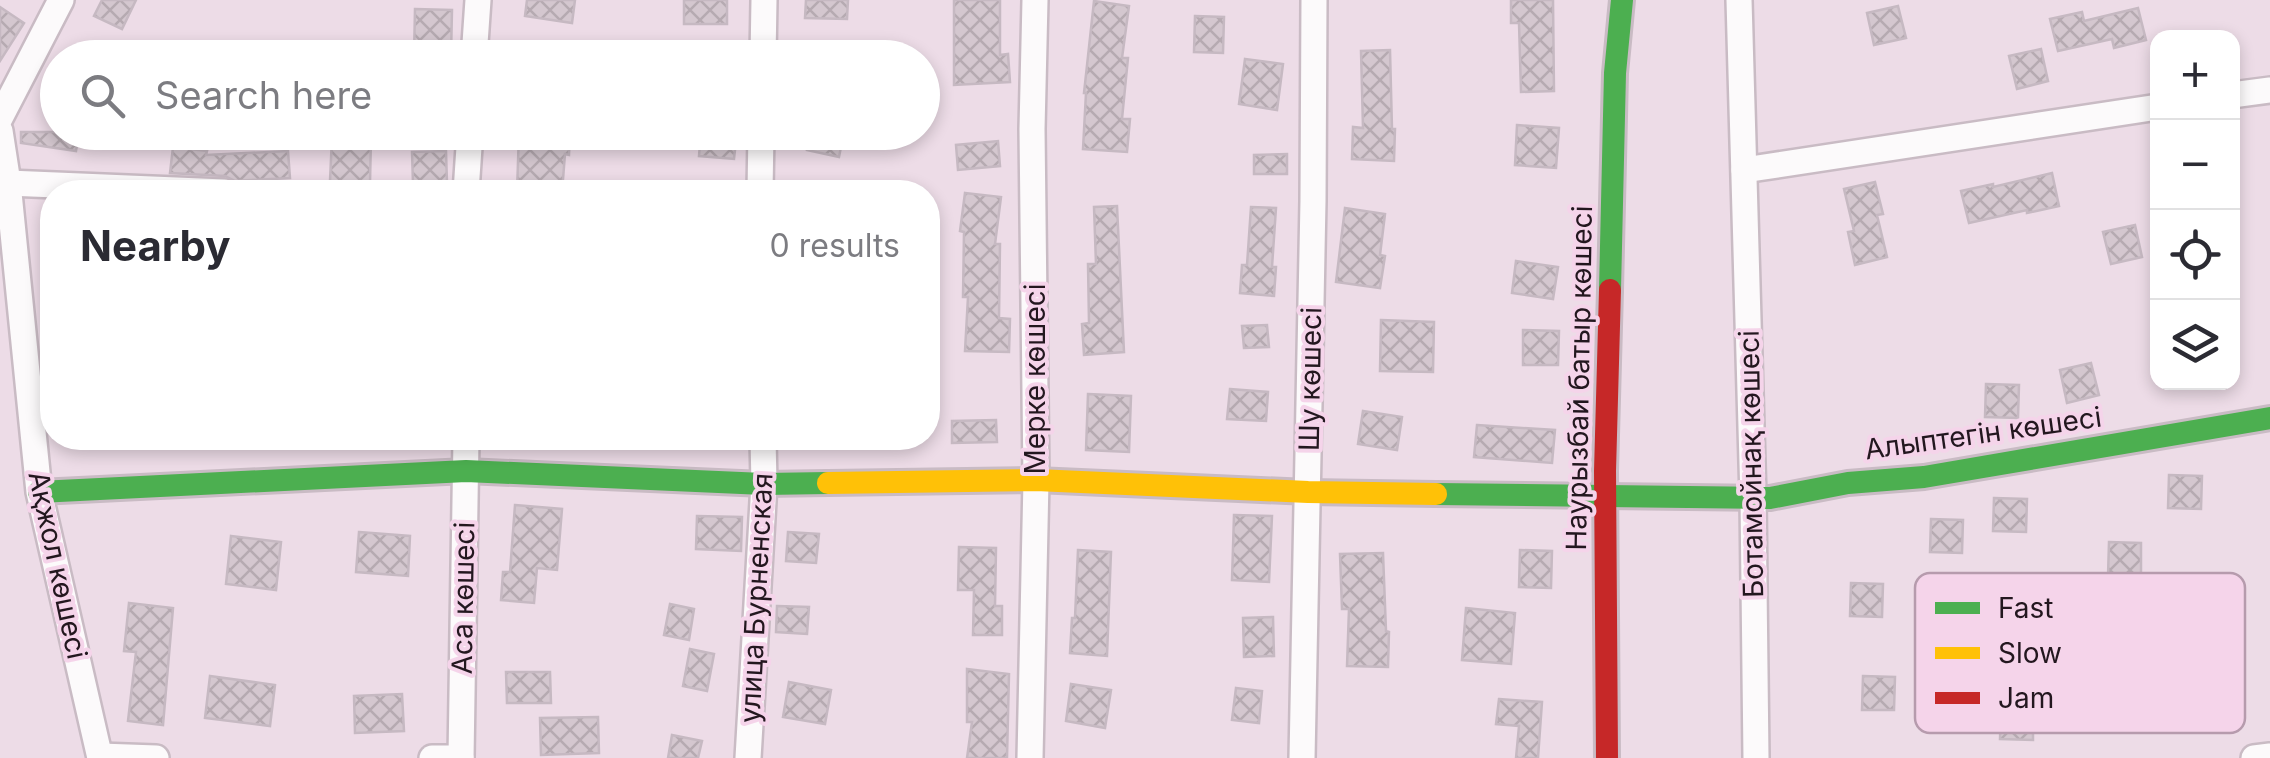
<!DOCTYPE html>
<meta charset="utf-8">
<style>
body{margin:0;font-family:Inter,sans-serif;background:#f7f7f7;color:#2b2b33}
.controls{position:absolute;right:30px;top:30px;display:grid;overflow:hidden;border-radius:20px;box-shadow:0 5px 15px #0003}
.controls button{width:90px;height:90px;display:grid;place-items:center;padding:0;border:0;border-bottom:2px solid #e1e1e2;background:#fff;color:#2b2b33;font:50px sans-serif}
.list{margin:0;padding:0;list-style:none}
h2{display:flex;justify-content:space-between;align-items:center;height:130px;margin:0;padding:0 40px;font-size:42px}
h2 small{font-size:32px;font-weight:400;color:#7c7c81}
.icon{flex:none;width:55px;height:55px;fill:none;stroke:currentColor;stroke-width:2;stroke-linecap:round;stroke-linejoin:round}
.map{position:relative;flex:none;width:2270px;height:758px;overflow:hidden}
.search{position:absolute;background:#fff;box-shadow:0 5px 15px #0003;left:40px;top:40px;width:900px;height:110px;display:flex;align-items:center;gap:25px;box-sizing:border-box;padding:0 35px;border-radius:55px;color:#7c7c81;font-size:38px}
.panel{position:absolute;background:#fff;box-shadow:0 5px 15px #0003;left:40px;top:180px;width:900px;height:270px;border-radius:40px}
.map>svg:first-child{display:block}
</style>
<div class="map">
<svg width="2270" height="758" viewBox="0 0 2270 758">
<defs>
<pattern id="building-cross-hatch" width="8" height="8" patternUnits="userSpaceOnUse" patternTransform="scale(2.5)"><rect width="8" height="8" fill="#d4c7cf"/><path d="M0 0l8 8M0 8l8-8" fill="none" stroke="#b6aab1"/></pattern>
</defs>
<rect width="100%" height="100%" fill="#eddce7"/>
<g fill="url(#building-cross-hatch)" stroke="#c6b9c2" stroke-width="2.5">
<path d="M102,0H136L122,29L94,16Z"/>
<path d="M527,0H575L572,23L525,16Z"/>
<rect x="684" y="0" width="43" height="24"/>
<path d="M806,0H848L847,19L805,18Z"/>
<path d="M954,0H1000V55L1008,54L1010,82L954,85Z"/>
<path d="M1511,0H1553L1554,91L1521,92L1519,23H1511Z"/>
<path d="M1094,1L1129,6L1122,58H1128L1122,119H1130L1127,152L1083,149L1086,93H1084Z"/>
<path d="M1898,6L1906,38L1874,45L1867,13Z"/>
<path d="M0,7L24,23L0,61Z"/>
<path d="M2138,8L2146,40L2114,48L2112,39L2058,51L2050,19L2082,12L2084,21Z"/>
<path d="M415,9L452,10L451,57L414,56Z"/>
<path d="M1195,16L1224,17L1223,53L1194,52Z"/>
<path d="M2041,49L2048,81L2017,89L2009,56Z"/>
<path d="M1390,50L1392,129H1395L1394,161L1352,159L1353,127L1363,128L1361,51Z"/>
<path d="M1245,59L1283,64L1277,110L1239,104Z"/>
<path d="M1517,125L1559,128L1556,168L1515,165Z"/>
<path d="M21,132H79L76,151L21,143Z"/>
<path d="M519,132H570L569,155L565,154L562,192H517Z"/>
<path d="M701,132H737L734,159L699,156Z"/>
<path d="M810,132H844L839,157L807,150Z"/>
<path d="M332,137L371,138L370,183L330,181Z"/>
<path d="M998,141L1000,166L958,170L956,145Z"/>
<path d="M173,147L207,151L206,155L288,151L290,178L235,181L225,176L170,173Z"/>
<path d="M446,151L447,183L413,184L412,152Z"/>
<path d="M1287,154V174H1254V155Z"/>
<path d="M2052,173L2059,206L2027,213V210L1969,223L1961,191L1993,184V187Z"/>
<path d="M1875,182L1883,214L1877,215L1887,257L1855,265L1848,232L1854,231L1844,189Z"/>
<path d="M965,193L1001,197L995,244H1000L999,318L1010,319L1009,352L965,351L968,297H963L964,232L960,231Z"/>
<path d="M1117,206L1124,352L1084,355L1082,324L1089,323L1088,264H1096L1094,207Z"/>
<path d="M1251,207L1276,208L1272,267H1276L1274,296L1240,293L1242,265H1247Z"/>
<path d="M1345,208L1385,214L1380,255L1385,256L1380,288L1336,282Z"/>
<path d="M2135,225L2142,257L2111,264L2103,232Z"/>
<path d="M1516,261L1558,267L1553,299L1512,293Z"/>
<path d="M1381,320L1434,322L1433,372L1380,371Z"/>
<path d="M1267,325L1269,347L1244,348L1242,326Z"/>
<path d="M1523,330L1559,331L1558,365H1523Z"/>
<path d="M2091,363L2099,395L2067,403L2060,370Z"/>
<path d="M1986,384L2019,385L2018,418L1985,417Z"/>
<path d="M1230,389L1268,392L1266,421L1227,419Z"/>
<path d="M1088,394L1131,396L1129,452L1086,450Z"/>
<path d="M1363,411L1402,417L1397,450L1358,444Z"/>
<path d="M996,420L997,442L952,443V421Z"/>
<path d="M1477,425L1555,430L1552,463L1474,457Z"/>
<path d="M2169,475L2202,476L2201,509L2168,508Z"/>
<path d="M1994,498L2027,499L2026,532L1993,531Z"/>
<path d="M515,505L562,509L557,570L537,568L534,603L501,600L503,572H510Z"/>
<path d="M1234,515L1272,516L1269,582L1232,580Z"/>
<path d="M697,516L742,517L741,551L696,549Z"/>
<path d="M1931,519L1963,520L1962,553L1930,552Z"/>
<path d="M359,532L410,536L408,576L356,572Z"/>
<path d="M788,532L819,534L816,563L786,561Z"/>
<path d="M231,536L281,542L276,590L226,584Z"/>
<path d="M2109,542L2141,543V577L2108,576Z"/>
<path d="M959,547L996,548L995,606H1002V635H973L974,590H958Z"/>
<path d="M1078,550L1111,552L1107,656L1070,653L1072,618H1075Z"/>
<path d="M1520,550L1552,551L1551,588L1519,587Z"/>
<path d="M1383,553L1386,631L1389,632L1388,667L1347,666L1349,609H1342L1340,554Z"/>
<path d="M1851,583L1883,584L1882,617L1850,616Z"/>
<path d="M129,603L173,608L163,725L128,721L136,652L124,651Z"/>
<path d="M670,604L694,609L689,640L664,635Z"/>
<path d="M777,606L809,607L807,634L776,632Z"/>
<path d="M1466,608L1515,613L1511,664L1462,660Z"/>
<path d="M1273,617L1274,656L1244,657L1243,618Z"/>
<path d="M690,649L714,654L707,691L683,686Z"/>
<path d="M967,669L1009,674L1007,758H967L972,722H967Z"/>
<path d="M506,672H550L551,703H507Z"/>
<path d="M210,676L275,685L270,726L205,718Z"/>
<path d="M1863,676L1895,677L1894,710H1862Z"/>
<path d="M789,682L831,690L825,724L783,717Z"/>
<path d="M1071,684L1111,690L1105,728L1066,721Z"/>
<path d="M1236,688L1262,691L1259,723L1232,720Z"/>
<path d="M402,694L404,731L355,733L354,696Z"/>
<path d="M1499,699L1542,702L1538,758H1516L1519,726L1496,724Z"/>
<path d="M2001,706L2033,707V740L2000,739Z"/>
<path d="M598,717L599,753L541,755L540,718Z"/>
<path d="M672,735L702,741L698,758H668Z"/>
</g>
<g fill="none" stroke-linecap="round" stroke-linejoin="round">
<g stroke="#c9bbc4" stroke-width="30">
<g id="street">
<path d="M1739,0L1753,498L1756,758"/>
<path d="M474,58L478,0"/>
<path d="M763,58L764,0"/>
<path d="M2232,95L2270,90"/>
<path d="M0,118L61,0"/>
<path d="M0,131L8,183L39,492L100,758"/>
<path d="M1744,170L2158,107"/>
<path d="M8,183L224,192"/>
<path d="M466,192L470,132"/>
<path d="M760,192L761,132"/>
<path d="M100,756L156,758"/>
<path d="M432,758H461"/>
<path d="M461,758L466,438"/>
<path d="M748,758L764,484L763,438"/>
<path d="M1030,758L1036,480L1032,129L1035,0"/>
<path d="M1302,758L1313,201L1314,0"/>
<path d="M2254,758L2270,756"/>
</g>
</g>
<g stroke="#c9bbc4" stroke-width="28">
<g id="fast">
<path d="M1610,290L1615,73L1622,0"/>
<path d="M39,492L466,471L764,484L828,483"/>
<path d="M1436,494L1770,498L1848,483L1924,477L2270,418"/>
</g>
</g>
<g stroke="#c9bbc4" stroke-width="28">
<path id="slow" d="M828,483L1036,480L1308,492L1436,494"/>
</g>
<g stroke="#c9bbc4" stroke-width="28">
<path id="jam" d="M1607,758L1605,471L1610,290"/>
</g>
<use href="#street" stroke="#fcfafb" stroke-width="25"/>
<use href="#fast" stroke="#4caf50" stroke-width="22"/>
<use href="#slow" stroke="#ffc107" stroke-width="22"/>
<use href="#jam" stroke="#c62828" stroke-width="22"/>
</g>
<g text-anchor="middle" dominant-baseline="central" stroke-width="8" stroke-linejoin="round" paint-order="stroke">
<g font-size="28" fill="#23171f" stroke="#f5d4ea">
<text transform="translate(1579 378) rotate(-89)">Наурызбай батыр көшесі</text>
<text transform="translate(1035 379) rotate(-90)">Мерке көшесі</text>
<text transform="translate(1310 379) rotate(-89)">Шу көшесі</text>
<text transform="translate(1983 433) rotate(-8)">Алыптегін көшесі</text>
<text transform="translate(1751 464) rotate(-91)">Ботамойнақ көшесі</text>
<text transform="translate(58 565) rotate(78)">Ақжол көшесі</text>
<text transform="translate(463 598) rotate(-89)">Аса көшесі</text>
<text transform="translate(756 598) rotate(-87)">улица Бурненская</text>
</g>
</g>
<rect x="1915" y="573" width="330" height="160" rx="15" fill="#f5d4ea" stroke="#b69bad" stroke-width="2.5"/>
<rect x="1935" y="602" width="45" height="12" fill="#4caf50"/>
<rect x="1935" y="647" width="45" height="12" fill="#ffc107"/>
<rect x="1935" y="692" width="45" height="12" fill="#c62828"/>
<g font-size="28" fill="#23171f">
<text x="1998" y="618">Fast</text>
<text x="1998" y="663">Slow</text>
<text x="1998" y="708">Jam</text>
</g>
</svg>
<div class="controls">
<button>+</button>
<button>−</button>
<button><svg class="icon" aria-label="locate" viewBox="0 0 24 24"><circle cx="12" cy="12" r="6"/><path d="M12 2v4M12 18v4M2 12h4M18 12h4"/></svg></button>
<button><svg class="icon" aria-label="layers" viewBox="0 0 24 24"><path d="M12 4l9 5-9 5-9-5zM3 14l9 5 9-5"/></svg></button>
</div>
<div class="search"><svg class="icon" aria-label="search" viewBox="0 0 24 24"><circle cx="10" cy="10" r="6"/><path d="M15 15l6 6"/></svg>Search here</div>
<section class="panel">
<h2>Nearby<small>0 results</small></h2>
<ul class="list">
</ul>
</section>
</div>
